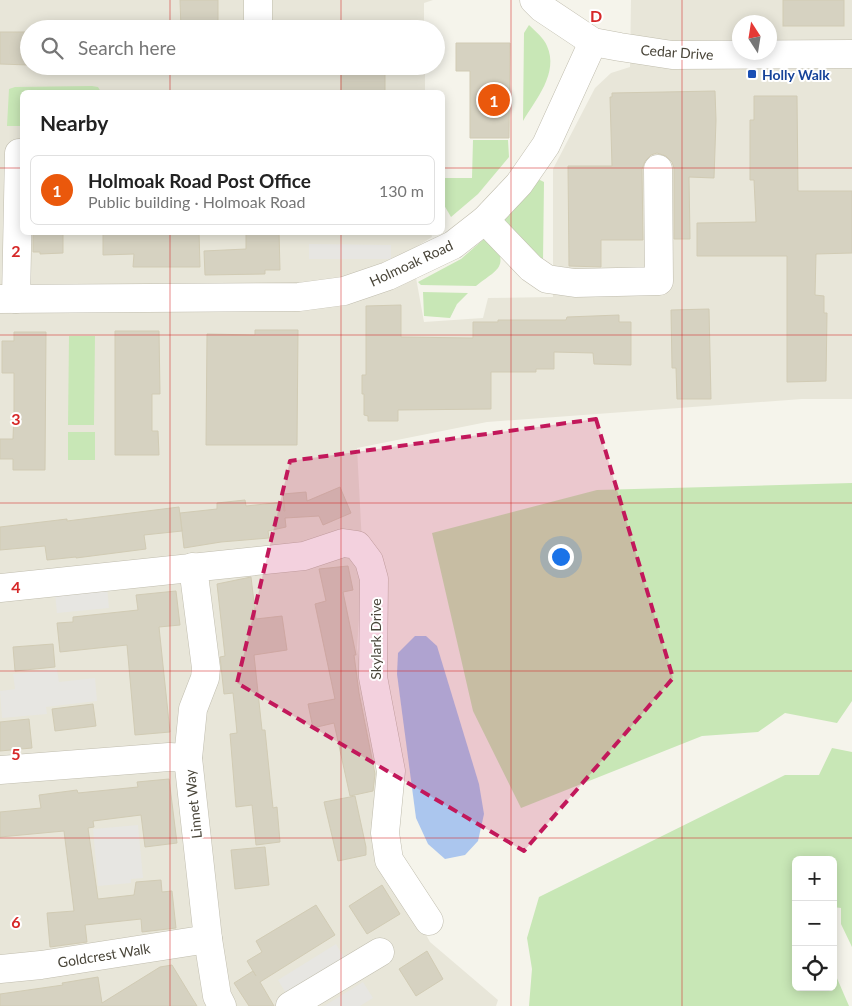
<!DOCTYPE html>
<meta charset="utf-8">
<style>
body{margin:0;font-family:Lato,sans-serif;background:#f2f2f2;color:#222}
.controls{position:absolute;right:15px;bottom:15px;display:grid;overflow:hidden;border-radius:8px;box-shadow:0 2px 12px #0003}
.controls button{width:45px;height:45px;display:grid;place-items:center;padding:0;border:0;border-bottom:1px solid #e0e0e0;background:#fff;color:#222;font:25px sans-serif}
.compass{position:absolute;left:732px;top:15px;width:45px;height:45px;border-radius:50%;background:#fff;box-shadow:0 2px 12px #0003;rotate:348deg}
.you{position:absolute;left:560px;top:556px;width:18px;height:18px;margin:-12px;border:4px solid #fff;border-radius:50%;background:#1a73e8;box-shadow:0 0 0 8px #1a73e833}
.badge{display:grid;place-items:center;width:32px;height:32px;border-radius:50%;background:#ea580c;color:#fff;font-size:16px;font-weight:700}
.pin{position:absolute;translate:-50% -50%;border:2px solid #fff;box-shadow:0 1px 5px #0006}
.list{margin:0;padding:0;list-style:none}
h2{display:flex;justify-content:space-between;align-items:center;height:65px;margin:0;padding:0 20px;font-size:21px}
h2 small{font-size:16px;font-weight:400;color:#767676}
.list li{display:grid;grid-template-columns:32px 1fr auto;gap:15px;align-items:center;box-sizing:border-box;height:70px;margin:0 10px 10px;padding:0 10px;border:1px solid #e0e0e0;border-radius:8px}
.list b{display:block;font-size:19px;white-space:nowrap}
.list p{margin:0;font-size:16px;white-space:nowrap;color:#767676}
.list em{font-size:16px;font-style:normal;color:#767676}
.icon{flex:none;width:28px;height:28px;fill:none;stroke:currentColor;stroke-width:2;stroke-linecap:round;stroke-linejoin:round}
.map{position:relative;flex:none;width:852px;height:1006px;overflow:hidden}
.search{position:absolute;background:#fff;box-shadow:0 2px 12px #0003;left:20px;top:20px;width:425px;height:55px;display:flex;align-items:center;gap:12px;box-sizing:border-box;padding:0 18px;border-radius:28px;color:#767676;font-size:19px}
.panel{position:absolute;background:#fff;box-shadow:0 2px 12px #0003;left:20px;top:90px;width:425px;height:145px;border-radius:8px}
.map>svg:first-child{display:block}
</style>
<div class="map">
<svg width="852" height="1006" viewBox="0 0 852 1006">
<rect width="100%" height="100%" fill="#f5f4eb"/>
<path fill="#e8e6d9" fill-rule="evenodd" d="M0,0H433L424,3V29H29V66H425V92H22V232L431,233L432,237L411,250L424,322L483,318L488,298L553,297V169L595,88L611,73L630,67L631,0H852V399H802L487,422L357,448L363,563L357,648L369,716L414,913L430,942L498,1000L496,1006H0ZM740,22H770V52H740Z"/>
<g fill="#c8e7b6">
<path d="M529,25C535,31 544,38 547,46C559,73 536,99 523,121L524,33Z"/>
<path d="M92,86L98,87L101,92H22V126H7L9,89L15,87Z"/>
<path d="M473,140H508L509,157L478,194L451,217L444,205V178H472Z"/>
<path d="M538,179L544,182L543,262L504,220L506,215L518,205Z"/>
<path d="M484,239L494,242C509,268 496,270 476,286L421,285L418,282L461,259Z"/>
<path d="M423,292L468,293L457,304L450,318L424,316Z"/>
<path d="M69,336H95L94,425H68Z"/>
<rect x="68" y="432" width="27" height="28"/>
<path d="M852,483V701L837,723L785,713L758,732L702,736L521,808L473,711L432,533L597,490Z"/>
<path d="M832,748L852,752V947L841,924V908L833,907V860H796V987H833V969L849,1006H529L532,969L527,938L539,897L785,775H819Z"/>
</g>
<g fill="#e7e6e2">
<path d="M309,244L391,245V259H309Z"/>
<path d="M107,587L109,608L57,613L55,593Z"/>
<path d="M57,669L59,682L95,678L97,701L46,707L47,714L2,718L0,691L15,689L13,674Z"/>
<path d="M138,825L143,878L131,879V883L98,886L93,829Z"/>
<path d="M336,944L345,959L287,995L278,980Z"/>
<path d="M363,982L373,998L360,1006H324Z"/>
</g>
<path fill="#abc6ee" d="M415,636H426L437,646L479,784L484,814L478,841L465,855L445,859L428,844L416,818L397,674L398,653Z"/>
<g fill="#d6d2c1" stroke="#d1cbb4">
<path d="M180,0H218V29H181Z"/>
<rect x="783" y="0" width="61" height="26"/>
<path d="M0,32H29V65L0,64Z"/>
<path d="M456,43H510L509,138H470V71H456Z"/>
<rect x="341" y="66" width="44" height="26"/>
<path d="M715,91L716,120L714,178L689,177L690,239H674V168L672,162L666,156L657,153L651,155L645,161L642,169L643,240H601V267L569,266L568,166H612L610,97H612V93Z"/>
<path d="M754,96H797L798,191H852V253L816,254L815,295L824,296V313H827L826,381L787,382V256H697V223L756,222L754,180H750V120H754Z"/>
<path d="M33,232H63V253L40,254V252H33Z"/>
<path d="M103,232H199L200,267H133L134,254L103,255Z"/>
<path d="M246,232H279L280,270H265V274L205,275L204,251L246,249Z"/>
<path d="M401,305V337L473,338V322H498V320H566L567,317L619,315V322H631V365L594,364L593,353L554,352V369H536V372H491V409L398,410V421H368V416L364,415V394H362V375H366V306Z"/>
<path d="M709,309L711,399H677L676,368H672L671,310Z"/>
<path d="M255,330H298L297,445H206L207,334L255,335Z"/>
<path d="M115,331H159L160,394H152V431H158L159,455H115Z"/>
<path d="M14,332H46L45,470H13V459H0V439H13L14,411V373H2V341H14Z"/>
<path d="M340,487L351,513L323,525L319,516L285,518L286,527L268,531L269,538L221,542L184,548L180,513L217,509V503L245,500L246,506L284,502V511H285L283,494L306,492L307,501Z"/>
<path d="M179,507L182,531L144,535L146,549L76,558V557L47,560L45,546L0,550V527L67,519V521Z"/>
<path d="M348,566L353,590L343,592L356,655H354L359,693L375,774L373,791L350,796L334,723L313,728L308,704L335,699L315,604L326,601L319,569Z"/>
<path d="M251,577L256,619L282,616L287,650L254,655L262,730H265L273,808L277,807L280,842L256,845L252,805L236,807L230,734L237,733L235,712L233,693L224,694L220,657L225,656L217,584Z"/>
<path d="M176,591L180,625L159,627L170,732L135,735L127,645L60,652L57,623L73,622V617L138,610L136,595Z"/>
<path d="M53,644L55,667L15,671L13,647Z"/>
<path d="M93,704L96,726L55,731L52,709Z"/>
<path d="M29,719L32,748L0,751V722Z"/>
<path d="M169,779L177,843L145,847L141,815L93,821L94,827L88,828L98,899L134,895L136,882L161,880L162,892L172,891L176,928L142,932L141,919L85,925L87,942L50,947L47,913L74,911L64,831L0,837V812L41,808L39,795L77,790L78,793L138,787L137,782Z"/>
<path d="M355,796L366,847V855L338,861L324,802Z"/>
<path d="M265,847L269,885L235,889L231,850Z"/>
<path d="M382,885L400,914L367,934L349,906Z"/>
<path d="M316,905L335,935L260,982L274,1006H249L234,983L253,971L256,976L247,961L262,952L256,941Z"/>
<path d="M427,951L443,979L416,996L399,969Z"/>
<path d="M172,965L197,1006H0V994L63,985L62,983L98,977L102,1003L160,967Z"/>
</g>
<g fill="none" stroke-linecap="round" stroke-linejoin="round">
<g stroke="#c0bdae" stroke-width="29">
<g id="street">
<path d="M258,0V29"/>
<path d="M534,0L542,8L593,42L620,47L672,55L852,54"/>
<path d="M485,220L531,268L547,279L575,283L659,281L658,169"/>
<path d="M0,299L299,297L344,291L388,276L453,245L485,220L519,184L546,145L593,42"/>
<path d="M16,299L19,153"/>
<path d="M193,567L206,668L205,678L193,709L188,758L208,939L217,996L222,1006"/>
<path d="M0,588L304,556L343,543L357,545L369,561L374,579L373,677L391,771L385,833L389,860L429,921"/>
<path d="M0,770L169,757L188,758"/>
<path d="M0,969L41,965L208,939"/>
<path d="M290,1006L380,952"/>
</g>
</g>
<use href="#street" stroke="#fff" stroke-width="28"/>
</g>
<path fill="#c2185b" fill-opacity="0.2" stroke="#c2185b" stroke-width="4" stroke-dasharray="10 6" stroke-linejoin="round" d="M596,419L673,678L524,851L237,683L290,461Z"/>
<path fill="none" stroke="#d62828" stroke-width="1" stroke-opacity="0.55" d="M170,0V29M341,0V29M511,0V1006M682,0V1006M170,66V92M341,66V92M0,168H22M442,168H852M170,232V1006M341,232V1006M0,335H852M0,503H852M0,671H852M0,838H852"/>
<rect fill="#1a4fb4" stroke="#fff" stroke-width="2" x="747" y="69" width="10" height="10" rx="2.5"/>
<g text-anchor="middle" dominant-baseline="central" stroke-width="4" stroke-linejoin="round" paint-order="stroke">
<g font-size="14" fill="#494539" stroke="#fff">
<text transform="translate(677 52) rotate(4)">Cedar Drive</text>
<text transform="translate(411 263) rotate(-25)">Holmoak Road</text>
<text transform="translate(375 639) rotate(-90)">Skylark Drive</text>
<text transform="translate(193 804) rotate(-96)">Linnet Way</text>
<text transform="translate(104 955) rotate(-9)">Goldcrest Walk</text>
</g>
<g font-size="14" font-weight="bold" fill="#164399" stroke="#fff" text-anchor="start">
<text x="762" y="74">Holly Walk</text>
</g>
</g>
<g font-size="16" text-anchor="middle" font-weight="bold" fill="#d62828" stroke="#fff" stroke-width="4" stroke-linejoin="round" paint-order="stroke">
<text x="596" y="22">D</text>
<text x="16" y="257">2</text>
<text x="16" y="425">3</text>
<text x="16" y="593">4</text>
<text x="16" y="760">5</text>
<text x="16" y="928">6</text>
</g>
</svg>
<div class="controls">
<button>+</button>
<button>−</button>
<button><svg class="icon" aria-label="locate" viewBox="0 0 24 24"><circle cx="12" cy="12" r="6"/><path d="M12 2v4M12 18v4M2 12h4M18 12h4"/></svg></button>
</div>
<svg class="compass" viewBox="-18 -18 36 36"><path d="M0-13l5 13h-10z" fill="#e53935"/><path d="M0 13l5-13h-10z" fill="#767676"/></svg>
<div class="you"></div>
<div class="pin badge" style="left:494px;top:100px">1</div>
<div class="search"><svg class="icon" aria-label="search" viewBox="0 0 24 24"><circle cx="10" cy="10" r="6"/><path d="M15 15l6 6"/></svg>Search here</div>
<section class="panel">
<h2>Nearby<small></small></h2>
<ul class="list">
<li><span class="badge">1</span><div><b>Holmoak Road Post Office</b><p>Public building · Holmoak Road</p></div><em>130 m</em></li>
</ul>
</section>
</div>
